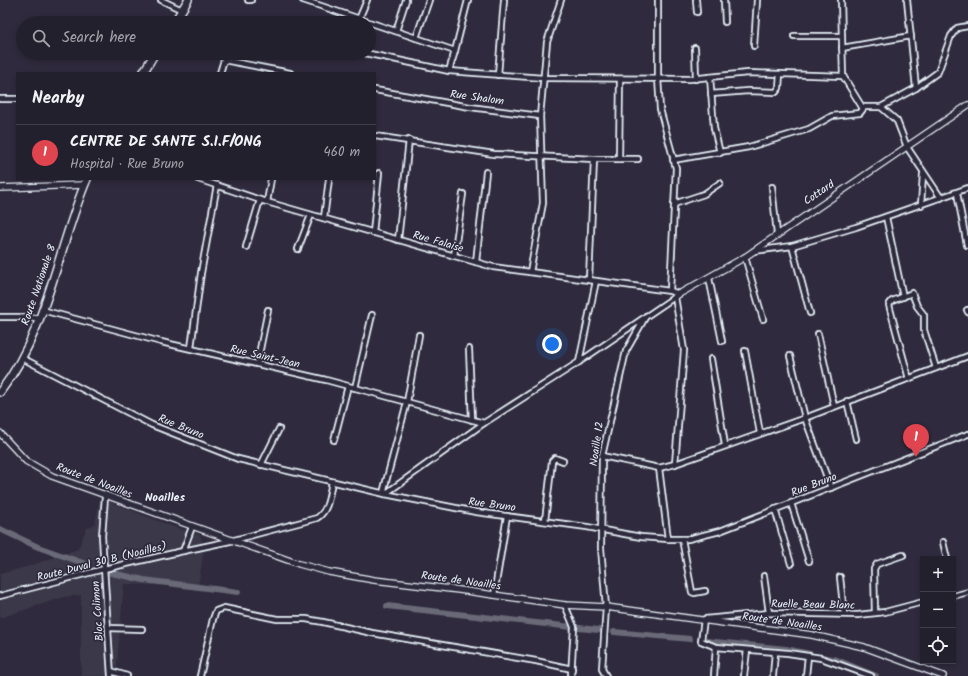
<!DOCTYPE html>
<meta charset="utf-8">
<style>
body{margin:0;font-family:Kalam,sans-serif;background:#2b2836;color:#f1f3f6}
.controls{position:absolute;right:12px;bottom:12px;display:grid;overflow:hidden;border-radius:0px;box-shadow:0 2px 6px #0003}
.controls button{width:36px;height:36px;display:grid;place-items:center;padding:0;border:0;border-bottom:1px solid #403e4a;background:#23202e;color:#f1f3f6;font:20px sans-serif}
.you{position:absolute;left:552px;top:344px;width:14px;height:14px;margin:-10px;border:3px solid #fff;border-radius:50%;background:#1a73e8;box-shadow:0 0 0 6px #1a73e833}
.badge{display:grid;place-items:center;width:26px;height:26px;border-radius:50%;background:#8bbbb9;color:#fff;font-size:13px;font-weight:700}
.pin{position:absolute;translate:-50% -33px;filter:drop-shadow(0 1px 2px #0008)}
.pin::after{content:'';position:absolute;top:21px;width:14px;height:12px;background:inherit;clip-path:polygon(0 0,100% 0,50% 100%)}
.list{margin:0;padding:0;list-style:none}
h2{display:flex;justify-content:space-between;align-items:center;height:52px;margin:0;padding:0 16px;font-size:17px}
h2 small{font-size:13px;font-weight:400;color:#a3a3aa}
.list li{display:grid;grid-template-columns:26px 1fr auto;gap:12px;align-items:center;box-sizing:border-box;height:56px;padding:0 16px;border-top:1px solid #403e4a}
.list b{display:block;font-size:15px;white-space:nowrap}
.list p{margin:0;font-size:13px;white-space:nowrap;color:#a3a3aa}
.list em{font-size:13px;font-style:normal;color:#a3a3aa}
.icon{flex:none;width:22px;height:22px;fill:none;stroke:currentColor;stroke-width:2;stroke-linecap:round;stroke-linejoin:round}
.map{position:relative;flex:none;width:968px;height:676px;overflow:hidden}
.search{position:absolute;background:#23202e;box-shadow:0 2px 6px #0003;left:16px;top:16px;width:360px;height:44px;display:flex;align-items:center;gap:10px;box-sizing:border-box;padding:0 14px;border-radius:22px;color:#a3a3aa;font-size:15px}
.panel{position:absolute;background:#23202e;box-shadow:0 2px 6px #0003;left:16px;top:72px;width:360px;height:108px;border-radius:0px}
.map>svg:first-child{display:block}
</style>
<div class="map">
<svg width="968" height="676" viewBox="0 0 968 676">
<rect width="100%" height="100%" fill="#2f2a3d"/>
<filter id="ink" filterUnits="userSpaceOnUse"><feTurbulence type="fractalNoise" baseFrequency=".025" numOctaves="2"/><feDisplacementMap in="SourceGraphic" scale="8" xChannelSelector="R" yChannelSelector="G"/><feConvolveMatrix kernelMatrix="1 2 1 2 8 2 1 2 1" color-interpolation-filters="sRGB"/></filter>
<g filter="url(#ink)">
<path fill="#3b3749" d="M100,498L174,527L200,535L204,549L198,587L124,584L116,676H81V595L64,597L0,618V574L29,566L78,549L86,529L95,524Z"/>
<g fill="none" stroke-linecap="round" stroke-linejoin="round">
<g stroke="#696978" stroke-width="6">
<path d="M0,529L38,547L86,564"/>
<path d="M102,571L144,580L238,592"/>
<path d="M387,606L572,627"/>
<path d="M579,628L599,630"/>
<path d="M614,632L690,639"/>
<path d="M705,641L786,649L810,654"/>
<path d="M821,657L837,660L876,676"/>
</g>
<g stroke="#e8f1f8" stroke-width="8">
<g id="minor">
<path d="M161,0L182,10"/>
<path d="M248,0H251"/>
<path d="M303,0L455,51L449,71"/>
<path d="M658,0V78L660,109L676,168L670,291"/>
<path d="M696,0L697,12"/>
<path d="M724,0L725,22"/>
<path d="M907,0L916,88"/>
<path d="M359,19L367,0"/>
<path d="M234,23H249"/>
<path d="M396,31L406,0"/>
<path d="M794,36H842"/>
<path d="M416,38L429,0"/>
<path d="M754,46L757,0"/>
<path d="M695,48L696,79"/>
<path d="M842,48L911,36"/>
<path d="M455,51L468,0"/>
<path d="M365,53L449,71L543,78L690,79L748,73L843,76L841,0"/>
<path d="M224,60L290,73"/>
<path d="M220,73L226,53"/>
<path d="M498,75L504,0"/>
<path d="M710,77L714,128L720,153"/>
<path d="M375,90L470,107L540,116L547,42L561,0"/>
<path d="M711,94L748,91L776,92L779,88L780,74"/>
<path d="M0,99H17"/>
<path d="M862,107H881L897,121L907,147L941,198"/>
<path d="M881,107L916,88L938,72L951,36L957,28L968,26"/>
<path d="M375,136L494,154L594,159"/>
<path d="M619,159L620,79"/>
<path d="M673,160L749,147L809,129L832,116L860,113L863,109L862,107L843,76"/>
<path d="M198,179L260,200L493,267L670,291L679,294"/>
<path d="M772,187L777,234"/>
<path d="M957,193L967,245"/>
<path d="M267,202L271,179"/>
<path d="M674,204L704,194L720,183"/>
<path d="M921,205L923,174"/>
<path d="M886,217L903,297"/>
<path d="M324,218L329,179"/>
<path d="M373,233L379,173"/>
<path d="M398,240L409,140"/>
<path d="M792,246L810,313"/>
<path d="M246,247L260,200"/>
<path d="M298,249L311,215"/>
<path d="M754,251L792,246L856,227L968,188"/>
<path d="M454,256L463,194"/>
<path d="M745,257L763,319"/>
<path d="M476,262L486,172"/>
<path d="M530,272L543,203L540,116"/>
<path d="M709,278L722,341"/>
<path d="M589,280L594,159H638"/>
<path d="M675,297L684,350L675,464"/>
<path d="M42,310L161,342L326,380L484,423"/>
<path d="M967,310L968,312"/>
<path d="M0,317H29L39,319"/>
<path d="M818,334L834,406"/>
<path d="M191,348L201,273L217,185"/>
<path d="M469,349L472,420"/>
<path d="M745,351L760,433"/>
<path d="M790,356L805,418L831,488"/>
<path d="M22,358L152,425L238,459L385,494L476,512L587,527L641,537L668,539H688L720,531L968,434"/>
<path d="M711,359L725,445"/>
<path d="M579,362L596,281"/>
<path d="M257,364L268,310"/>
<path d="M909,379L889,305L892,301L912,293L917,306L924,315V330L936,368"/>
<path d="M355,388L372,315"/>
<path d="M847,401L856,439"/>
<path d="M334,440L348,386"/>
<path d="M602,456L659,468L675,464L805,418L968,356"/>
<path d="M261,465L279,429"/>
<path d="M659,468L668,539"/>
<path d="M383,493L407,402L419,335"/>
<path d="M385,494L484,423L579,362L679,294"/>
<path d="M105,497L102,536L111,676"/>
<path d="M791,503L809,561"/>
<path d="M775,509L791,564"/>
<path d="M545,521L552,461L555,458L563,461"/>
<path d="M682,539L692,592L694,593L705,591"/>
<path d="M943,542L947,559"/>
<path d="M183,551L230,541L317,518C329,510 329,495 332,482"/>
<path d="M764,576L769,613"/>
<path d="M840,577L844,614"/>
<path d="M494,595L507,516"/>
<path d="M0,596L104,569L183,551L192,527"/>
<path d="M953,596L968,592"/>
<path d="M565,605L574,627L571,676"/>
<path d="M875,613L874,569L877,564L903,555"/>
<path d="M705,619L769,613L858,615L885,612L923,602"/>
<path d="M704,620L701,641L716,647L714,676"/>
<path d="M108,628L142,629"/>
<path d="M716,647L788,653L821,658L871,676"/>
<path d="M111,671L127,676"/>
<path d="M200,676L213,619L216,611L224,608L277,619H306L323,622L372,633L536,661L572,669"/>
<path d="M606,676L602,669L606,607L601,548L602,456L626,351L646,316"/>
<path d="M744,676L747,650"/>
<path d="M773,676L775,652"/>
<path d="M806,676L808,656"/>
</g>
</g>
<g stroke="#e8f1f8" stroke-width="8">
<g id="tertiary">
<path d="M0,188L84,185"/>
<path d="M679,294L745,257L968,105"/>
<path d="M0,433L26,461L52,476L299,564L329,572L374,580L459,590L565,605L606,607L812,635L864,647L943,676"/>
</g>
</g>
<g stroke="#e8f1f8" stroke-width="10">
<g id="primary">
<path d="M174,23L188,0"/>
<path d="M143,73L155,53"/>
<path d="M0,392C48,330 57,249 87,179"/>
</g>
</g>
<use href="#minor" stroke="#2f2a3d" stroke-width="4.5"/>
<use href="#tertiary" stroke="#2f2a3d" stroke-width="5.5"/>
<use href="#primary" stroke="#2f2a3d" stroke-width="7"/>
</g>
</g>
<g text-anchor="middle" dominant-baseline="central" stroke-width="3.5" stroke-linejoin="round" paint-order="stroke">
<g font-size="11" fill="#e8f1f8" stroke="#2f2a3d">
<text transform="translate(477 98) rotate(8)">Rue Shalom</text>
<text transform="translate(819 193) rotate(-34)">Cottard</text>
<text transform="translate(438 242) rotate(16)">Rue Falaise</text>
<text transform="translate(39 285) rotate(-71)">Route Nationale 8</text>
<text transform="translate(265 357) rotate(13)">Rue Saint-Jean</text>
<text transform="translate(181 427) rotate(22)">Rue Bruno</text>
<text transform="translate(597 444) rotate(-82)">Noaille 12</text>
<text transform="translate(94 481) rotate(21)">Route de Noailles</text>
<text transform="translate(814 485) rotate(-21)">Rue Bruno</text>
<text transform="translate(492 505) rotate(8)">Rue Bruno</text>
<text transform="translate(102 562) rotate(-14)">Route Duval 30 B (Noailles)</text>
<text transform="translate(461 581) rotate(8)">Route de Noailles</text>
<text transform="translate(813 605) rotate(1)">Ruelle Beau Blanc</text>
<text transform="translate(98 611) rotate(-94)">Bloc Colimon</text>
<text transform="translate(782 622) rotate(8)">Route de Noailles</text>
</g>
<g font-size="12" font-weight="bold" fill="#e8f1f8" stroke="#2f2a3d">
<text x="165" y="497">Noailles</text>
</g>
</g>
</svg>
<div class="controls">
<button>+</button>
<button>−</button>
<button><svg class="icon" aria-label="locate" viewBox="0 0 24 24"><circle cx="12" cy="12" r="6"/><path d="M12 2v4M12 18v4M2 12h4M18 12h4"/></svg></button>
</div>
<div class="you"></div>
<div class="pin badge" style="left:916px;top:457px;background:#e0444e">1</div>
<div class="search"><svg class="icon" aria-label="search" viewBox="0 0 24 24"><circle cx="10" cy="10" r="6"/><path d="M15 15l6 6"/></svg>Search here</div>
<section class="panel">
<h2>Nearby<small></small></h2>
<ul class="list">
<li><span class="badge" style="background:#e0444e">1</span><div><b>CENTRE DE SANTE S.I.F/ONG</b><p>Hospital · Rue Bruno</p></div><em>460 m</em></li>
</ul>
</section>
</div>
